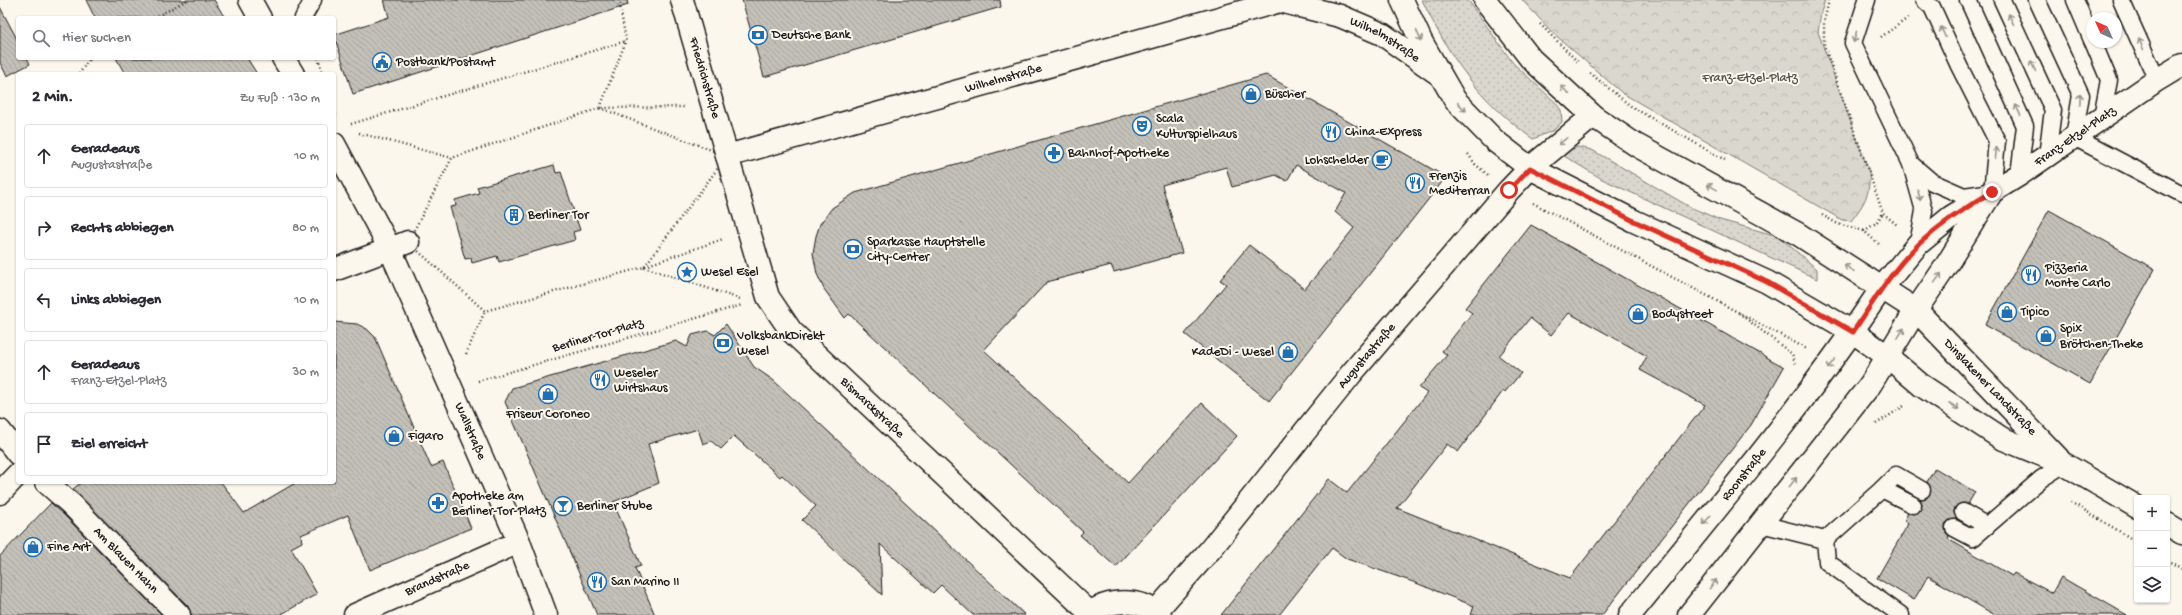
<!DOCTYPE html>
<html lang="de">
<meta charset="utf-8">
<style>
body{margin:0;font-family:"Gochi Hand",sans-serif;background:#f7f7f7;color:#2b2b33}
.controls{position:absolute;right:12px;bottom:12px;display:grid;overflow:hidden;border-radius:4px;box-shadow:0 1px 3px #0004}
.controls button{width:36px;height:36px;display:grid;place-items:center;padding:0;border:0;border-bottom:1px solid #e1e1e2;background:#fff;color:#2b2b33;font:20px sans-serif}
.compass{position:absolute;left:2086px;top:12px;width:36px;height:36px;border-radius:50%;background:#fff;box-shadow:0 1px 3px #0004;rotate:315deg}
.stop{position:absolute;width:12px;height:12px;margin:-9px;border:3px solid #d93025;border-radius:50%;background:#fff}
.stop.end{background:#d93025;border-color:#fff;box-shadow:0 1px 4px #0008}
.list{margin:0;padding:0;list-style:none}
h2{display:flex;justify-content:space-between;align-items:center;height:52px;margin:0;padding:0 16px;font-size:17px}
h2 small{font-size:13px;font-weight:400;color:#7c7c81}
.list li{display:grid;grid-template-columns:26px 1fr auto;gap:12px;align-items:center;box-sizing:border-box;height:64px;margin:0 8px 8px;padding:0 8px;border:1px solid #e1e1e2;border-radius:4px}
.list b{display:block;font-size:15px;white-space:nowrap}
.list p{margin:0;font-size:13px;white-space:nowrap;color:#7c7c81}
.list em{font-size:13px;font-style:normal;color:#7c7c81}
.icon{flex:none;width:22px;height:22px;fill:none;stroke:currentColor;stroke-width:2;stroke-linecap:round;stroke-linejoin:round}
.map{position:relative;flex:none;width:2182px;height:615px;overflow:hidden}
.search{position:absolute;background:#fff;box-shadow:0 1px 3px #0004;left:16px;top:16px;width:320px;height:44px;display:flex;align-items:center;gap:10px;box-sizing:border-box;padding:0 14px;border-radius:4px;color:#7c7c81;font-size:15px}
.panel{position:absolute;background:#fff;box-shadow:0 1px 3px #0004;left:16px;top:72px;width:320px;height:412px;border-radius:4px}
.map>svg:first-child{display:block}
</style>
<div class="map">
<svg width="2182" height="615" viewBox="0 0 2182 615">
<defs>
<pattern id="grass-dots" width="8" height="8" patternUnits="userSpaceOnUse"><rect width="8" height="8" fill="#dad7ce"/><path d="M2 2h.1M6 6h.1" fill="none" stroke="#bab8b0" stroke-width="1.8" stroke-linecap="round"/></pattern>
<pattern id="park-crowns" width="20" height="18" patternUnits="userSpaceOnUse"><rect width="20" height="18" fill="#dad7ce"/><path d="M2 6a3 3 0 1 1 6 0M12 15a3 3 0 1 1 6 0" fill="none" stroke="#bab8b0"/></pattern>
<pattern id="building-back-hatch" width="6" height="6" patternUnits="userSpaceOnUse"><rect width="6" height="6" fill="#c3c0b8"/><path d="M-1 5l2 2M0 0l6 6M5-1l2 2" fill="none" stroke="#a7a49e"/></pattern>
</defs>
<rect width="100%" height="100%" fill="#fbf7ec"/>
<filter id="ink" filterUnits="userSpaceOnUse"><feTurbulence type="fractalNoise" baseFrequency=".025" numOctaves="2"/><feDisplacementMap in="SourceGraphic" scale="8" xChannelSelector="R" yChannelSelector="G"/><feConvolveMatrix kernelMatrix="1 2 1 2 8 2 1 2 1" color-interpolation-filters="sRGB"/></filter>
<g filter="url(#ink)">
<g fill="url(#grass-dots)" stroke="#7b7a75">
<path d="M1422,0H1468L1513,63L1555,102L1561,110L1562,122L1554,130L1533,139C1479,100 1451,60 1422,0Z"/>
<path d="M1578,147L1592,150L1690,207L1720,220L1778,236L1817,269V279L1602,179L1559,153Z"/>
</g>
<path fill="url(#park-crowns)" stroke="#7b7a75" d="M1522,0H1825L1821,12L1818,32L1869,172C1871,194 1864,204 1851,221L1842,220L1622,93L1553,33Z"/>
<g fill="url(#building-back-hatch)" stroke="#1c1c1c" fill-rule="evenodd">
<path d="M86,0H214L225,18H95Z"/>
<path d="M384,0H627L628,5L353,94L334,35L389,17Z"/>
<path d="M742,0H1000L1001,7L764,77Z"/>
<path d="M0,7L18,41V58H27L30,64L7,76L0,63Z"/>
<path d="M116,58H247L257,74H125Z"/>
<path d="M1266,75L1446,177L1269,401L1185,334L1226,284L1220,280L1249,245L1305,289L1354,228L1335,212L1346,193L1296,165L1287,181L1276,175L1232,187L1226,167L1162,185L1182,253L1114,272L1111,265L1047,282L984,350L1128,483L1202,403L1237,436L1116,567L1080,535L1083,532L849,314L845,318L824,289L817,274L813,253L816,236L820,224L832,208L855,193Z"/>
<path d="M554,165L556,173L561,172L578,224L580,230L573,232L575,240L499,262L497,256L472,263L471,258L465,259L450,207L456,206L455,200L479,193L477,187Z"/>
<path d="M2049,210L2155,269L2090,384L1985,325Z"/>
<path d="M1531,225L1784,367L1751,425L1602,615H1471L1474,606L1416,583L1347,559L1332,548L1279,615H1221L1329,479L1347,493L1427,393L1419,388L1447,355L1442,351L1472,313L1465,308ZM1569,313L1647,356L1640,370L1705,405L1570,578L1397,508L1447,444L1458,452L1503,391L1505,392L1521,373L1499,356L1530,318L1551,335Z"/>
<path d="M334,322L357,324L367,329L375,337L431,467L443,462L471,528L370,570L348,515L301,535L302,542L291,548L317,594L280,615H191L188,606L73,489L82,482H221L244,513L297,482H334Z"/>
<path d="M726,324L754,367L773,380L1025,615H973L941,585L933,593L880,544L882,595L802,520L816,506L782,475L780,477L734,436L721,449L711,441L703,444L698,429L648,444L659,483L613,502L641,566L635,568L655,615H597L505,402L512,388L676,341L687,347L692,335L708,331L715,335Z"/>
<path d="M1935,468L1975,492L1968,504L1963,503L1955,507L1954,512L1957,519L1949,520L1945,524L1946,533L1949,536L1948,539L2012,576L2014,573L2052,593L2061,577L2127,615H1995L1928,576L1914,600L1877,578L1908,524L1904,521L1908,513H1918L1922,505L1920,499L1926,498L1930,494V486L1927,482Z"/>
<path d="M51,503L63,514L162,615H0V556Z"/>
</g>
<g fill="none" stroke-linecap="round" stroke-linejoin="round">
<g stroke="#1c1c1c" stroke-width="19">
<g id="service">
<path d="M1867,0L1853,43L1911,164L1924,211L1918,244"/>
<path d="M1968,0L2025,126L2019,175"/>
<path d="M2002,0L2053,110L2047,156"/>
<path d="M2037,0L2081,95L2074,137L2182,194"/>
<path d="M2075,0L2092,40"/>
<path d="M2121,0L2157,80"/>
<path d="M303,18L313,0"/>
<path d="M2093,42L2109,80L2102,118"/>
<path d="M1911,164L1932,182L1964,196L1992,192L1997,141L1959,66L1932,7L1924,0"/>
<path d="M1882,489L1896,475L1922,490"/>
<path d="M1963,512L1987,526"/>
<path d="M1761,524L1825,540L1882,489L1913,505"/>
<path d="M1954,528L1973,538L2041,479L2064,464"/>
<path d="M1825,540L1827,562L1901,615"/>
</g>
</g>
<g stroke="#1c1c1c" stroke-width="25">
<g id="pedestrian">
<path d="M334,270L408,242"/>
<path d="M0,431L18,454"/>
<path d="M46,482L72,505"/>
<path d="M0,493L18,474"/>
</g>
</g>
<g stroke="#1c1c1c" stroke-width="25">
<g id="minor">
<path d="M250,0L260,18"/>
<path id="s1" d="M682,0L768,297L791,331L1090,613"/>
<path d="M283,58L293,74"/>
<path id="s2" d="M334,144L390,249L519,542L546,615"/>
<path id="s3" d="M727,156L1280,1L1340,16L1382,34L1440,75"/>
<path id="s4" d="M1881,289L1918,244L1951,217L2019,175L2157,80L2182,65"/>
<path d="M1916,310L1944,269L1990,195"/>
<path id="s5" d="M72,505L179,615"/>
<path id="s6" d="M1156,611L1210,550L1351,374L1509,190L1530,168L1593,116"/>
<path id="s7" d="M355,615L519,542"/>
<path d="M1088,615C1107,598 1141,598 1160,615"/>
</g>
</g>
<g stroke="#1c1c1c" stroke-width="25">
<g id="secondary">
<path id="s8" d="M1916,310L2058,458"/>
<path d="M1887,356L1921,385L2001,438L2064,464L2137,507"/>
<path d="M2167,524L2182,533"/>
</g>
</g>
<g stroke="#1c1c1c" stroke-width="25">
<g id="primary">
<path d="M1402,0L1421,41L1455,100L1495,141L1530,168L1634,221L1767,282L1853,332L1887,356"/>
<path d="M1485,0L1531,59L1593,116L1636,145L1798,234L1916,310L1870,385L1689,615"/>
<path id="s9" d="M1630,615C1717,508 1805,404 1881,289"/>
</g>
</g>
<g stroke="#1c1c1c" stroke-width="2.5" stroke-dasharray="1 3" stroke-linecap="butt">
<path d="M619,0L626,41L600,108L684,107"/>
<path d="M1829,0L1824,22V45L1883,213L1897,225"/>
<path d="M154,18L187,0"/>
<path d="M1540,24L1579,63"/>
<path d="M1881,37L1908,18"/>
<path d="M318,58L323,74"/>
<path d="M1590,73L1632,107L1725,160"/>
<path d="M79,74L90,58"/>
<path d="M600,108L727,156L644,267L485,311L408,242L452,158Z"/>
<path d="M334,110L336,117"/>
<path d="M351,124L626,41"/>
<path d="M359,133L452,158"/>
<path d="M1468,154L1475,164L1488,175"/>
<path d="M1533,203L1807,349"/>
<path d="M1822,215L1838,224L1864,231L1881,246"/>
<path d="M1864,231L1876,223L1883,213"/>
<path d="M645,266L723,239"/>
<path d="M644,267L740,299"/>
<path d="M1739,313L1792,354L1796,364"/>
<path d="M466,354L485,311"/>
<path d="M478,381L742,305"/>
<path d="M1876,424L1904,406"/>
<path d="M2071,502L2137,542"/>
<path d="M2167,560L2182,569"/>
</g>
<use href="#service" stroke="#fbf7ec" stroke-width="16"/>
<use href="#pedestrian" stroke="#fbf7ec" stroke-width="22"/>
<use href="#minor" stroke="#fbf7ec" stroke-width="22"/>
<use href="#secondary" stroke="#fbf7ec" stroke-width="22"/>
<use href="#primary" stroke="#fbf7ec" stroke-width="22"/>
</g>
<defs><path id="oneway-shaft" d="M-6 0H5M1.5-3L5.5 0L1.5 3" fill="none" stroke-width="1.6" stroke-linecap="round" stroke-linejoin="round"/></defs>
<g stroke="#97948e">
<use href="#oneway-shaft" transform="translate(2011 19) rotate(-115)"/>
<use href="#oneway-shaft" transform="translate(1943 32) rotate(-114)"/>
<use href="#oneway-shaft" transform="translate(1419 36) rotate(65)"/>
<use href="#oneway-shaft" transform="translate(1855 37) rotate(105)"/>
<use href="#oneway-shaft" transform="translate(2141 44) rotate(-114)"/>
<use href="#oneway-shaft" transform="translate(2033 66) rotate(-115)"/>
<use href="#oneway-shaft" transform="translate(1565 90) rotate(-138)"/>
<use href="#oneway-shaft" transform="translate(2080 99) rotate(-89)"/>
<use href="#oneway-shaft" transform="translate(1462 107) rotate(46)"/>
<use href="#oneway-shaft" transform="translate(2018 110) rotate(-115)"/>
<use href="#oneway-shaft" transform="translate(1563 141) rotate(141)"/>
<use href="#oneway-shaft" transform="translate(1996 153) rotate(-84)"/>
<use href="#oneway-shaft" transform="translate(1712 187) rotate(-151)"/>
<use href="#oneway-shaft" transform="translate(1919 195) rotate(75)"/>
<use href="#oneway-shaft" transform="translate(1849 268) rotate(-146)"/>
<use href="#oneway-shaft" transform="translate(1938 278) rotate(-55)"/>
<use href="#oneway-shaft" transform="translate(1901 333) rotate(-58)"/>
<use href="#oneway-shaft" transform="translate(1831 364) rotate(126)"/>
<use href="#oneway-shaft" transform="translate(1954 406) rotate(33)"/>
<use href="#oneway-shaft" transform="translate(1793 482) rotate(-52)"/>
<use href="#oneway-shaft" transform="translate(1707 520) rotate(129)"/>
<use href="#oneway-shaft" transform="translate(1713 584) rotate(-52)"/>
</g>
</g>
<g fill="none" stroke-linecap="round" stroke-linejoin="round" filter="url(#ink)">
<path stroke="#d93025" stroke-width="5" d="M1509,190L1530,168L1634,221L1767,282L1853,332C1873,302 1894,267 1920,243C1942,223 1966,207 1992,192"/>
</g>
<defs>
<g id="bank-ring" transform="scale(1)"><circle r="9.5" fill="#fbf7ec" stroke="#1f6fb2" stroke-width="1.5"/><path d="M-6-4H6V4H-6ZM0-2.3a2.3 2.3 0 1 0 0 4.6a2.3 2.3 0 1 0 0-4.6Z" fill="#1f6fb2"/></g>
<g id="civic-ring" transform="scale(1)"><circle r="9.5" fill="#fbf7ec" stroke="#1f6fb2" stroke-width="1.5"/><path d="M-.6-6.5H3V-4.5H.6V-3L4-1V1h2V6H-6V1h2V-1L-.6-3ZM-1.2 2.5V6h2.4V2.5Z" fill="#1f6fb2"/></g>
<g id="shop-ring" transform="scale(1)"><circle r="9.5" fill="#fbf7ec" stroke="#1f6fb2" stroke-width="1.5"/><path d="M-5-2.5h2.3a2.7 3.5 0 0 1 5.4 0H5L5.5 6h-11ZM-1.5-2.5h3a1.5 2.3 0 0 0-3 0Z" fill="#1f6fb2"/></g>
<g id="theatre-ring" transform="scale(1)"><circle r="9.5" fill="#fbf7ec" stroke="#1f6fb2" stroke-width="1.5"/><path d="M-5-5.5Q0-4 5-5.5V0Q5 5 0 6Q-5 5-5 0ZM-3.3-2.5H-1v1.5H-3.3ZM1-2.5H3.3v1.5H1ZM-2.8 1Q0 5.5 2.8 1Z" fill="#1f6fb2"/></g>
<g id="restaurant-ring" transform="scale(1)"><circle r="9.5" fill="#fbf7ec" stroke="#1f6fb2" stroke-width="1.5"/><path d="M-5-6h1v4h1v-4h1v4h1v-4h1v5L-1.5 .5V6h-2V.5L-5-1ZM5-6V6H3V1.5H1.5Q1.5-4 5-6Z" fill="#1f6fb2"/></g>
<g id="pharmacy-ring" transform="scale(1)"><circle r="9.5" fill="#fbf7ec" stroke="#1f6fb2" stroke-width="1.5"/><path d="M-2-6h4v4h4v4h-4v4h-4v-4h-4v-4h4Z" fill="#1f6fb2"/></g>
<g id="cafe-ring" transform="scale(1)"><circle r="9.5" fill="#fbf7ec" stroke="#1f6fb2" stroke-width="1.5"/><path d="M-5.5-4.5H6V0H3Q3 3.5 0 3.5H-2.5Q-5.5 3.5-5.5 0ZM3-3.2v2h1.7v-2ZM-6 4.5H4V6H-6Z" fill="#1f6fb2"/></g>
<g id="building-ring" transform="scale(1)"><circle r="9.5" fill="#fbf7ec" stroke="#1f6fb2" stroke-width="1.5"/><path d="M-4-6H4V6H1V3H-1V6H-4ZM-2.5-4.3h1.7v1.8h-1.7ZM.8-4.3h1.7v1.8H.8ZM-2.5-1h1.7V.8h-1.7ZM.8-1h1.7V.8H.8Z" fill="#1f6fb2"/></g>
<g id="sight-ring" transform="scale(1)"><circle r="9.5" fill="#fbf7ec" stroke="#1f6fb2" stroke-width="1.5"/><path d="M0-6L1.8-2.2L6-1.7L2.9 1.2L3.7 5.4L0 3.3L-3.7 5.4L-2.9 1.2L-6-1.7L-1.8-2.2Z" fill="#1f6fb2"/></g>
<g id="bar-ring" transform="scale(1)"><circle r="9.5" fill="#fbf7ec" stroke="#1f6fb2" stroke-width="1.5"/><path d="M-6-5H6L.8 .8V4.5H3.5V6h-7V4.5H-.8V.8Z" fill="#1f6fb2"/></g>
</defs>
<g fill-rule="evenodd">
<use href="#bank-ring" x="758" y="35"/>
<use href="#civic-ring" x="382" y="62"/>
<use href="#shop-ring" x="1251" y="94"/>
<use href="#theatre-ring" x="1142" y="126"/>
<use href="#restaurant-ring" x="1331" y="132"/>
<use href="#pharmacy-ring" x="1054" y="153"/>
<use href="#cafe-ring" x="1382" y="160"/>
<use href="#restaurant-ring" x="1415" y="183"/>
<use href="#building-ring" x="514" y="215"/>
<use href="#bank-ring" x="853" y="249"/>
<use href="#sight-ring" x="687" y="272"/>
<use href="#restaurant-ring" x="2031" y="275"/>
<use href="#shop-ring" x="2007" y="312"/>
<use href="#shop-ring" x="1638" y="314"/>
<use href="#shop-ring" x="2046" y="336"/>
<use href="#bank-ring" x="723" y="343"/>
<use href="#shop-ring" x="1288" y="352"/>
<use href="#restaurant-ring" x="600" y="380"/>
<use href="#shop-ring" x="548" y="394"/>
<use href="#shop-ring" x="394" y="436"/>
<use href="#pharmacy-ring" x="438" y="503"/>
<use href="#bar-ring" x="563" y="506"/>
<use href="#shop-ring" x="33" y="547"/>
<use href="#restaurant-ring" x="597" y="582"/>
</g>
<g text-anchor="middle" dominant-baseline="central" stroke-width="4" stroke-linejoin="round" paint-order="stroke">
<g font-size="13" fill="#1c1c1c" stroke="#fbf7ec" text-anchor="start">
<text x="772" y="35">Deutsche Bank</text>
<text x="396" y="62">Postbank/Postamt</text>
<text x="1265" y="94">Büscher</text>
<text x="1156" y="119">Scala<tspan x="1156" dy="15">Kulturspielhaus</tspan></text>
<text x="1345" y="132">China-Express</text>
<text x="1068" y="153">Bahnhof-Apotheke</text>
<text x="1368" y="160" text-anchor="end">Lohschelder</text>
<text x="1429" y="176">Frenzis<tspan x="1429" dy="15">Mediterran</tspan></text>
<text x="528" y="215">Berliner Tor</text>
<text x="867" y="242">Sparkasse Hauptstelle<tspan x="867" dy="15">City-Center</tspan></text>
<text x="2045" y="268">Pizzeria<tspan x="2045" dy="15">Monte Carlo</tspan></text>
<text x="701" y="272">Wesel Esel</text>
<text x="2021" y="312">Tipico</text>
<text x="1652" y="314">Bodystreet</text>
<text x="2060" y="329">Spix<tspan x="2060" dy="15">Brötchen-Theke</tspan></text>
<text x="737" y="336">VolksbankDirekt<tspan x="737" dy="15">Wesel</tspan></text>
<text x="1274" y="352" text-anchor="end">KadeDi - Wesel</text>
<text x="614" y="373">Weseler<tspan x="614" dy="15">Wirtshaus</tspan></text>
<text x="548" y="414" text-anchor="middle">Friseur Coroneo</text>
<text x="408" y="436">Figaro</text>
<text x="452" y="496">Apotheke am<tspan x="452" dy="15">Berliner-Tor-Platz</tspan></text>
<text x="577" y="506">Berliner Stube</text>
<text x="47" y="547">Fine Art</text>
<text x="611" y="582">San Marino II</text>
</g>
<g font-size="13" fill="#1c1c1c" stroke="#fbf7ec">
<text stroke="none"><textPath href="#s3" startOffset="687">Wilhelmstraße</textPath></text>
<text stroke="none"><textPath href="#s1" startOffset="81">Friedrichstraße</textPath></text>
<text stroke="none"><textPath href="#s3" startOffset="287">Wilhelmstraße</textPath></text>
<text stroke="none"><textPath href="#s4" startOffset="249">Franz-Etzel-Platz</textPath></text>
<text transform="translate(598 336) rotate(-16)">Berliner-Tor-Platz</text>
<text stroke="none"><textPath href="#s6" startOffset="331">Augustastraße</textPath></text>
<text stroke="none"><textPath href="#s8" startOffset="107">Dinslakener Landstraße</textPath></text>
<text stroke="none"><textPath href="#s1" startOffset="462">Bismarckstraße</textPath></text>
<text stroke="none"><textPath href="#s2" startOffset="318">Wallstraße</textPath></text>
<text stroke="none"><textPath href="#s9" startOffset="181">Roonstraße</textPath></text>
<text stroke="none"><textPath href="#s5" startOffset="77">Am Blauen Hahn</textPath></text>
<text stroke="none"><textPath href="#s7" startOffset="90">Brandstraße</textPath></text>
</g>
<g font-size="13" fill="#555451" stroke="#fbf7ec">
<text x="1750" y="78">Franz-Etzel-Platz</text>
</g>
</g>
</svg>
<div class="controls">
<button>+</button>
<button>−</button>
<button><svg class="icon" aria-label="layers" viewBox="0 0 24 24"><path d="M12 4l9 5-9 5-9-5zM3 14l9 5 9-5"/></svg></button>
</div>
<svg class="compass" viewBox="-18 -18 36 36"><path d="M0-13l5 13h-10z" fill="#e53935"/><path d="M0 13l5-13h-10z" fill="#7c7c81"/></svg>
<div class="stop" style="left:1509px;top:190px"></div>
<div class="stop end" style="left:1992px;top:192px"></div>
<div class="search"><svg class="icon" aria-label="search" viewBox="0 0 24 24"><circle cx="10" cy="10" r="6"/><path d="M15 15l6 6"/></svg>Hier suchen</div>
<section class="panel">
<h2>2 Min.<small>Zu Fuß · 130 m</small></h2>
<ul class="list">
<li><svg class="icon" aria-label="ahead" viewBox="0 0 24 24"><path d="M12 20V5M6 11l6-6 6 6"/></svg><div><b>Geradeaus</b><p>Augustastraße</p></div><em>10 m</em></li>
<li><svg class="icon" aria-label="right" viewBox="0 0 24 24"><path d="M7 20v-9h11M14 6l5 5-5 5"/></svg><div><b>Rechts abbiegen</b></div><em>80 m</em></li>
<li><svg class="icon" aria-label="left" viewBox="0 0 24 24"><path d="M17 20v-9H6M10 6l-5 5 5 5"/></svg><div><b>Links abbiegen</b></div><em>10 m</em></li>
<li><svg class="icon" aria-label="ahead" viewBox="0 0 24 24"><path d="M12 20V5M6 11l6-6 6 6"/></svg><div><b>Geradeaus</b><p>Franz-Etzel-Platz</p></div><em>30 m</em></li>
<li><svg class="icon" aria-label="arrive" viewBox="0 0 24 24"><path d="M6 21V4h12l-3 4 3 4H6"/></svg><div><b>Ziel erreicht</b></div></li>
</ul>
</section>
</div>
